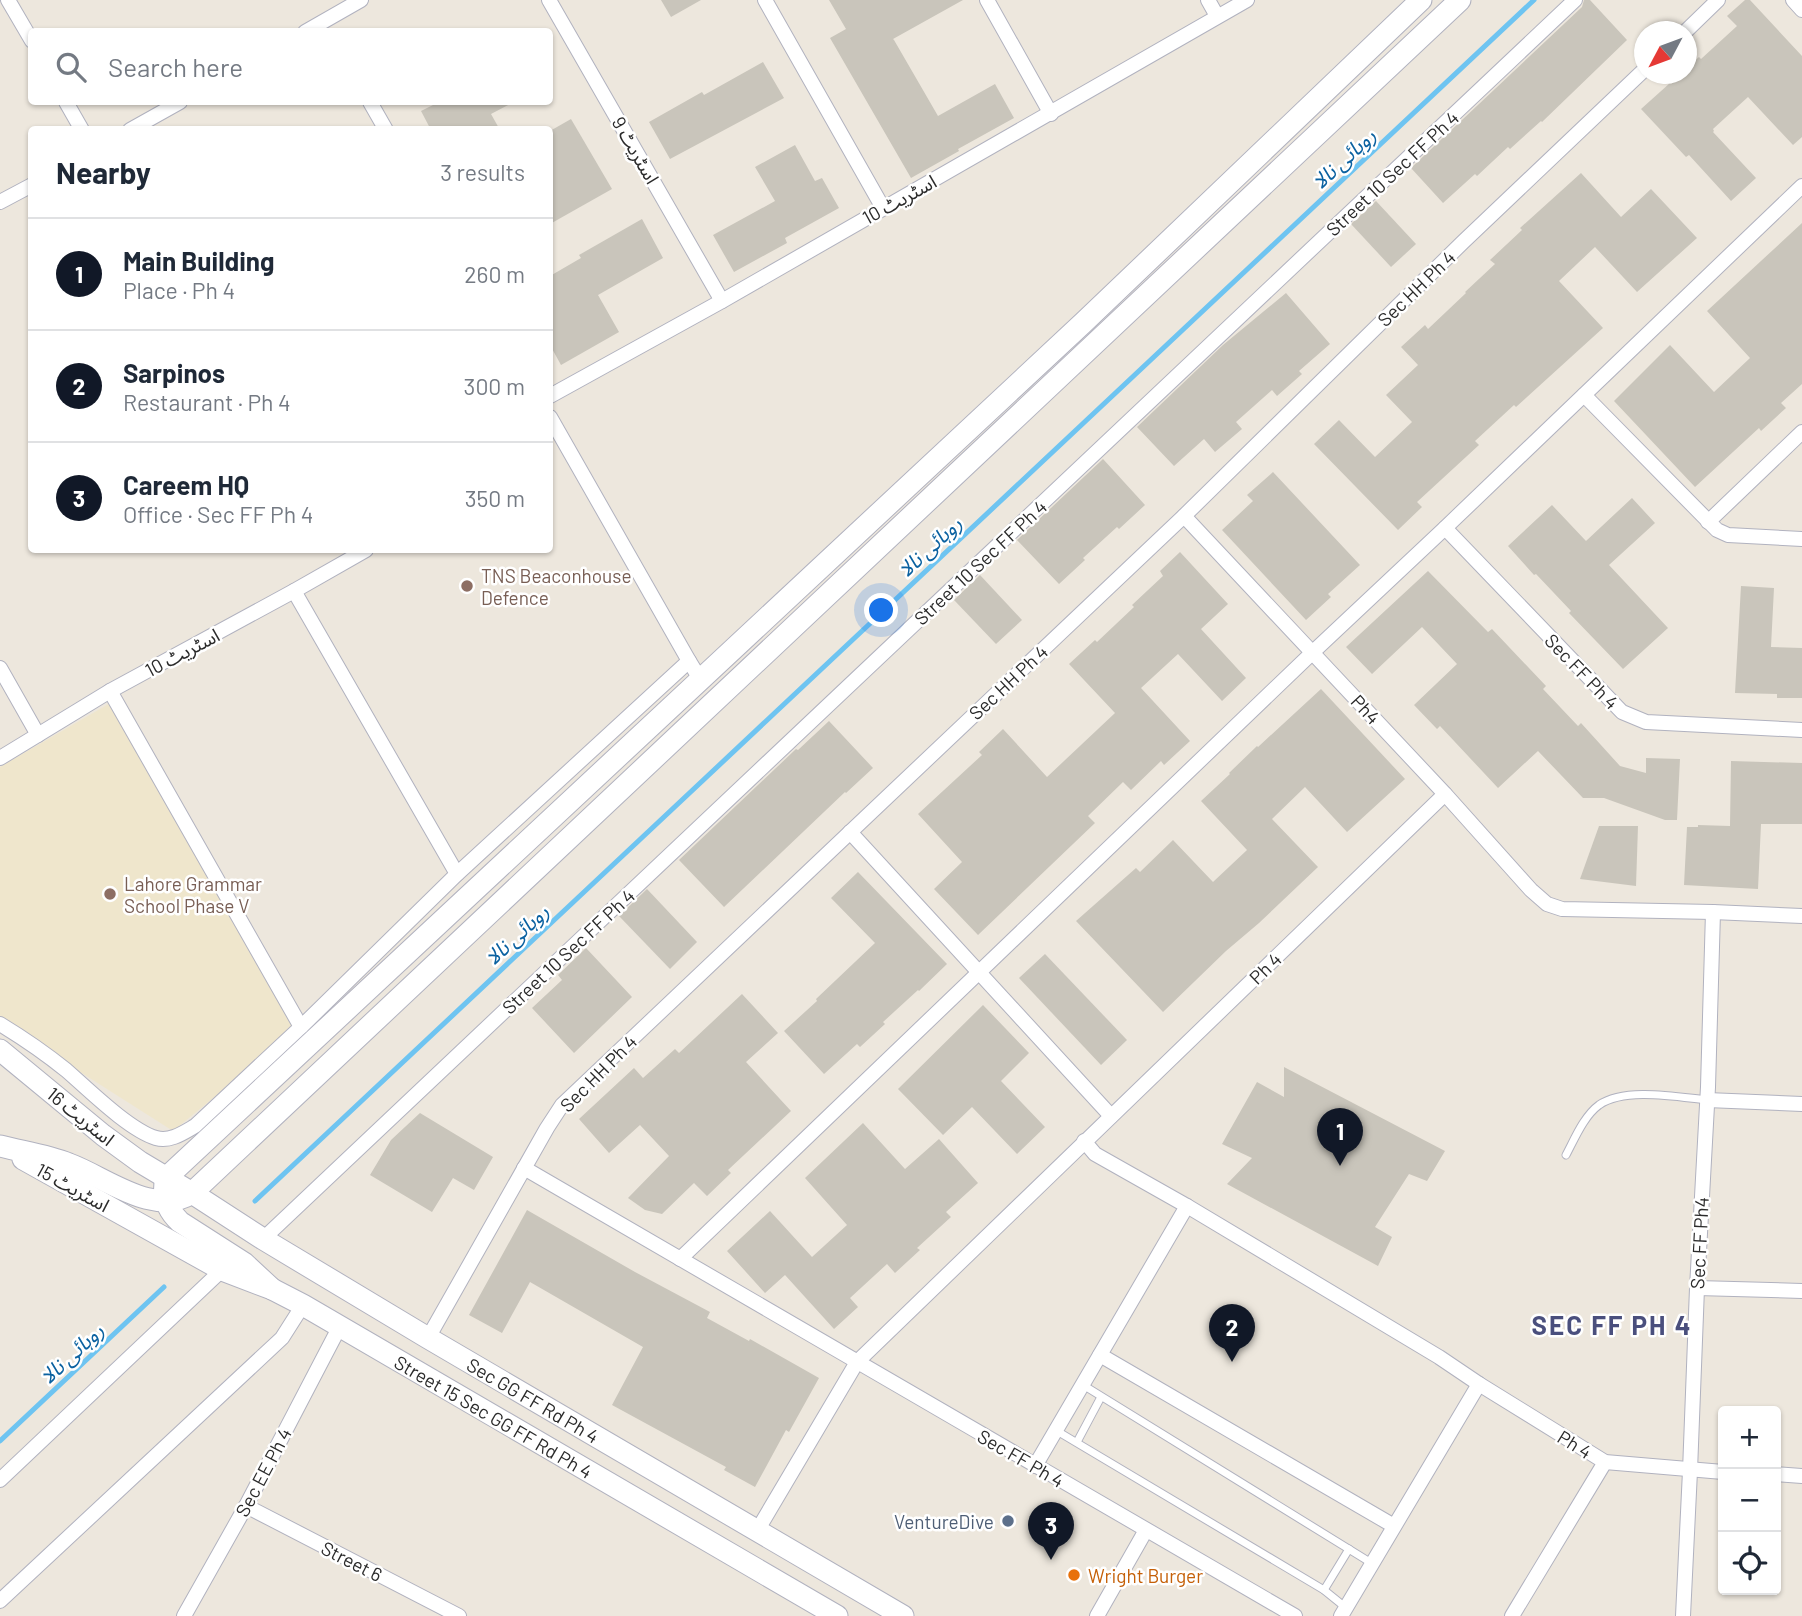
<!DOCTYPE html>
<meta charset="utf-8">
<style>
body{margin:0;font-family:Barlow,"Noto Sans Arabic",sans-serif;background:#f6f6f7;color:#1f2937}
.controls{position:absolute;right:21px;bottom:21px;display:grid;overflow:hidden;border-radius:7px;box-shadow:0 2px 5px #0004}
.controls button{width:63px;height:63px;display:grid;place-items:center;padding:0;border:0;border-bottom:2px solid #e0e1e3;background:#fff;color:#1f2937;font:35px sans-serif}
.compass{position:absolute;left:1634px;top:21px;width:63px;height:63px;border-radius:50%;background:#fff;box-shadow:0 2px 5px #0004;rotate:229deg}
.you{position:absolute;left:882px;top:611px;width:24px;height:24px;margin:-18px;border:5px solid #fff;border-radius:50%;background:#1a73e8;box-shadow:0 0 0 10px #1a73e833}
.badge{display:grid;place-items:center;width:46px;height:46px;border-radius:50%;background:#111827;color:#fff;font-size:23px;font-weight:700}
.pin{position:absolute;translate:-50% -58px;filter:drop-shadow(0 2px 4px #0008)}
.pin::after{content:'';position:absolute;top:37px;width:24px;height:21px;background:inherit;clip-path:polygon(0 0,100% 0,50% 100%)}
.list{margin:0;padding:0;list-style:none}
h2{display:flex;justify-content:space-between;align-items:center;height:91px;margin:0;padding:0 28px;font-size:30px}
h2 small{font-size:23px;font-weight:400;color:#747a83}
.list li{display:grid;grid-template-columns:46px 1fr auto;gap:21px;align-items:center;box-sizing:border-box;height:112px;padding:0 28px;border-top:2px solid #e0e1e3}
.list b{display:block;font-size:26px;white-space:nowrap}
.list p{margin:0;font-size:23px;white-space:nowrap;color:#747a83}
.list em{font-size:23px;font-style:normal;color:#747a83}
.icon{flex:none;width:38px;height:38px;fill:none;stroke:currentColor;stroke-width:2;stroke-linecap:round;stroke-linejoin:round}
.map{position:relative;flex:none;width:1802px;height:1616px;overflow:hidden}
.search{position:absolute;background:#fff;box-shadow:0 2px 5px #0004;left:28px;top:28px;width:525px;height:77px;display:flex;align-items:center;gap:18px;box-sizing:border-box;padding:0 24px;border-radius:7px;color:#747a83;font-size:26px}
.panel{position:absolute;background:#fff;box-shadow:0 2px 5px #0004;left:28px;top:126px;width:525px;height:427px;border-radius:7px}
.map>svg:first-child{display:block}
</style>
<div class="map">
<svg width="1802" height="1616" viewBox="0 0 1802 1616">
<rect width="100%" height="100%" fill="#ede7dd"/>
<path fill="#efe6cc" d="M112,702L294,1028L251,1067L173,1131L0,1021V767Z"/>
<g fill="none" stroke-linecap="round" stroke-linejoin="round">
<g stroke="#6ec4f1" stroke-width="5">
<path d="M255,1201L1534,0"/>
<path d="M0,1441L164,1287"/>
</g>
</g>
<g fill="#c9c5bb">
<path d="M661,0H701L671,17Z"/>
<path d="M829,0H963L893,39L894,40L938,116L995,84L1014,118L958,149L959,151L911,178L830,38L846,29Z"/>
<path d="M1584,0H1590L1627,40L1542,122L1541,121L1510,149L1508,147L1477,176L1475,174L1443,203L1411,168L1582,7Z"/>
<path d="M1745,0H1750L1802,56V137L1793,145L1748,97L1713,129L1714,131L1713,132L1756,178L1731,201L1689,155L1686,157L1641,109L1670,83L1671,84L1682,74H1686V69L1699,57L1701,59L1737,26L1727,16Z"/>
<path d="M763,62L784,98L670,159L649,122L702,92L704,95Z"/>
<path d="M439,102H514L491,114L500,130H431L421,111Z"/>
<path d="M571,119L612,189L550,224V131Z"/>
<path d="M795,145L815,181L822,178L839,208L785,238L787,243L734,272L713,235L775,201L755,167Z"/>
<path d="M1581,173L1621,217L1651,189L1697,238L1637,292L1595,247L1559,281L1603,328L1516,407L1514,405L1475,441L1479,445L1417,502L1422,507L1398,530L1314,444L1339,420L1375,457L1412,422L1386,395L1418,365L1401,347L1425,325L1428,329L1466,293L1465,292L1495,264L1490,260L1522,230L1520,228Z"/>
<path d="M1376,201L1416,244L1391,267L1351,224Z"/>
<path d="M642,219L663,258L598,295L619,332L561,365L550,345V276L581,258L579,255Z"/>
<path d="M1802,223V384L1781,403L1786,408L1761,431L1759,428L1695,487L1614,401L1670,345L1714,392L1750,358L1707,311Z"/>
<path d="M1286,293L1330,344L1299,371L1302,374L1277,396L1272,390L1236,422L1242,429L1215,452L1204,439L1174,466L1137,427L1223,345Z"/>
<path d="M1103,459L1145,505L1119,529L1117,527L1083,558L1085,560L1059,584L1017,540Z"/>
<path d="M1273,472L1360,565L1328,594L1331,597L1306,620L1222,530L1253,501L1247,495Z"/>
<path d="M1632,498L1655,523L1609,565L1668,628L1623,669L1569,613L1571,611L1536,574L1534,575L1508,546L1552,505L1586,541Z"/>
<path d="M1180,552L1228,604L1201,629L1246,678L1222,701L1178,654L1141,688L1190,741L1164,765L1161,761L1131,790L1123,782L1088,816L1095,823L978,935L934,889L962,862L918,814L982,755L979,752L1003,729L1047,777L1115,713L1069,664L1095,640L1097,642L1134,607L1132,605L1163,576L1160,571Z"/>
<path d="M1428,571L1488,632L1492,629L1546,686L1543,689L1578,726L1581,723L1620,766L1646,773V758L1680,759L1677,820H1665L1604,798H1583L1538,751L1498,788L1440,726L1437,729L1414,705L1457,664L1422,627L1372,674L1346,647Z"/>
<path d="M980,575L1022,620L996,644L954,600Z"/>
<path d="M1741,586L1774,588L1771,647L1802,648V698H1777V694L1735,693Z"/>
<path d="M1321,689L1405,779L1347,832L1305,787L1272,819L1318,867L1259,923L1226,951L1163,1012L1076,921L1136,868L1140,872L1173,840L1213,882L1247,850L1201,801L1230,774L1229,773L1257,746L1258,747Z"/>
<path d="M829,721L873,768L846,793L845,792L724,907L679,860L796,749L798,750Z"/>
<path d="M1731,761L1802,763V824H1761L1758,889L1684,885L1687,827H1698V825L1730,826Z"/>
<path d="M1599,826H1638L1636,886L1580,879Z"/>
<path d="M858,872L947,964L919,991L918,990L883,1022L885,1024L860,1047L857,1044L824,1074L784,1031L817,1001L816,999L875,943L831,898Z"/>
<path d="M647,889L697,942L670,969L619,916Z"/>
<path d="M586,948L632,997L574,1053L532,1008L562,980L558,975Z"/>
<path d="M1045,954L1127,1040L1101,1065L1019,978Z"/>
<path d="M742,994L778,1033L746,1062L791,1111L728,1170L731,1173L707,1196L694,1183L662,1214L645,1210L628,1198L669,1156L640,1125L609,1153L579,1119L634,1068L643,1078L675,1049L679,1053Z"/>
<path d="M983,1005L1029,1053L1001,1081L1045,1127L1017,1154L972,1107L943,1135L898,1089Z"/>
<path d="M1284,1067L1445,1151L1427,1181L1409,1174L1375,1227L1392,1237L1378,1266L1227,1184L1252,1158L1222,1144L1257,1082L1284,1097Z"/>
<path d="M420,1113L493,1157L474,1190L453,1178L432,1212L370,1175L391,1140Z"/>
<path d="M863,1123L905,1169L939,1139L978,1183L946,1212L951,1217L917,1248L920,1250L895,1273L887,1264L850,1298L858,1307L834,1329L785,1275L765,1293L727,1251L770,1211L812,1257L847,1225L805,1178Z"/>
<path d="M527,1210L635,1272L710,1312L707,1318L749,1341L750,1339L819,1378L789,1432L786,1430L755,1487L724,1470L726,1467L612,1405L643,1347L530,1282L502,1333L469,1315Z"/>
</g>
<g fill="none" stroke-linecap="round" stroke-linejoin="round">
<g stroke="#b1b2bf" stroke-width="9">
<g id="service">
<path d="M1566,1155C1575,1138 1584,1116 1599,1105C1625,1087 1677,1097 1707,1100"/>
<path d="M1083,1385L1373,1564"/>
<path d="M1057,1431L1324,1590L1345,1607"/>
<path d="M1077,1442L1101,1397"/>
<path d="M1324,1590L1349,1549"/>
</g>
</g>
<g stroke="#b1b2bf" stroke-width="16">
<g id="minor">
<path d="M8,0L32,41"/>
<path d="M549,0L722,301"/>
<path d="M765,0L883,208"/>
<path d="M987,0L1051,114"/>
<path d="M1208,0L1217,16"/>
<path d="M1793,0L1802,10"/>
<path d="M305,32L361,0"/>
<path d="M1685,32L1718,0"/>
<path d="M66,102L82,130"/>
<path d="M370,102L386,130"/>
<path d="M130,130L180,102"/>
<path d="M0,202L32,185"/>
<path d="M1584,395L1717,530L1728,535L1802,539"/>
<path d="M550,396L722,301L1247,0"/>
<path d="M550,417L689,661L700,679"/>
<path d="M1184,516L1445,794L1531,890L1547,904L1562,909L1713,912L1802,916"/>
<path d="M1708,522L1802,432"/>
<path d="M1445,528L1622,712L1646,722L1802,730"/>
<path d="M294,591L457,874"/>
<path d="M0,668L38,735"/>
<path d="M110,691L301,1027"/>
<path d="M0,758L110,691L294,591L366,550"/>
<path d="M850,832L1111,1116"/>
<path d="M0,1024C23,1038 45,1053 66,1070C88,1089 129,1130 156,1138C170,1142 183,1133 195,1126L301,1027L457,874L689,661"/>
<path d="M1707,1100L1802,1104"/>
<path d="M1084,1141L1095,1154L1187,1206L1439,1357L1479,1384L1605,1462L1723,1472"/>
<path d="M524,1168L1295,1616"/>
<path d="M263,1239L1575,0"/>
<path d="M680,1259L1313,652L1445,528L1802,186"/>
<path d="M1697,1288L1802,1291"/>
<path d="M428,1338L547,1128L562,1105L1184,516L1463,242L1644,70"/>
<path d="M1100,1355L1394,1526"/>
<path d="M1035,1466L1187,1206"/>
<path d="M1776,1474L1802,1476"/>
<path d="M0,1480L222,1270"/>
<path d="M246,1506L459,1616"/>
<path d="M757,1531L857,1362L1445,794"/>
<path d="M0,1601L282,1338L303,1305"/>
<path d="M184,1616L246,1506L340,1326"/>
<path d="M1097,1616L1146,1530"/>
<path d="M1341,1616L1479,1384"/>
<path d="M1512,1616L1605,1462"/>
<path d="M1683,1616L1690,1471L1697,1288L1708,1087L1713,912"/>
</g>
</g>
<g stroke="#b1b2bf" stroke-width="23">
<g id="secondary">
<path id="s1" d="M0,1050L103,1135L140,1162L192,1193L263,1239L428,1338L903,1616"/>
<path d="M0,1146C23,1152 47,1155 69,1164C105,1177 154,1218 192,1193L1460,0"/>
<path id="s2" d="M23,1159L222,1270L272,1289L303,1305L837,1616"/>
<path d="M272,1289L244,1263L180,1222C167,1210 162,1195 166,1178L1083,323L1421,0"/>
</g>
</g>
<use href="#service" stroke="#fff" stroke-width="7"/>
<use href="#minor" stroke="#fff" stroke-width="14"/>
<use href="#secondary" stroke="#fff" stroke-width="21"/>
</g>
<g fill="#8d6e63" stroke="#fff" stroke-width="2.5">
<circle cx="467" cy="586" r="7"/>
<circle cx="110" cy="894" r="7"/>
</g>
<circle fill="#5c6f8a" stroke="#fff" stroke-width="2.5" cx="1008" cy="1521" r="7"/>
<circle fill="#e8710a" stroke="#fff" stroke-width="2.5" cx="1074" cy="1575" r="7"/>
<g text-anchor="middle" dominant-baseline="central" stroke-width="5" stroke-linejoin="round" paint-order="stroke">
<g font-size="19" fill="#2b2b2b" stroke="#fff">
<text transform="translate(636 150) rotate(60)">اسٹریٹ 9</text>
<text transform="translate(1392 173) rotate(-43)">Street 10 Sec FF Ph 4</text>
<text transform="translate(899 199) rotate(-29)">اسٹریٹ 10</text>
<text transform="translate(1416 288) rotate(-44)">Sec HH Ph 4</text>
<text transform="translate(980 562) rotate(-43)">Street 10 Sec FF Ph 4</text>
<text transform="translate(182 652) rotate(-28)">اسٹریٹ 10</text>
<text transform="translate(1582 671) rotate(46)">Sec FF Ph 4</text>
<text transform="translate(1008 682) rotate(-43)">Sec HH Ph 4</text>
<text transform="translate(1366 709) rotate(47)">Ph4</text>
<text transform="translate(568 951) rotate(-43)">Street 10 Sec FF Ph 4</text>
<text transform="translate(1265 968) rotate(-44)">Ph 4</text>
<text transform="translate(598 1073) rotate(-45)">Sec HH Ph 4</text>
<text transform="translate(81 1116) rotate(39)">اسٹریٹ 16</text>
<text transform="translate(73 1187) rotate(29)">اسٹریٹ 15</text>
<text transform="translate(1699 1243) rotate(-87)">Sec FF Ph4</text>
<text stroke="none"><textPath href="#s1" startOffset="639">Sec GG FF Rd Ph 4</textPath></text>
<text stroke="none"><textPath href="#s2" startOffset="537">Street 15 Sec GG FF Rd Ph 4</textPath></text>
<text transform="translate(1575 1444) rotate(32)">Ph 4</text>
<text transform="translate(1021 1458) rotate(30)">Sec FF Ph 4</text>
<text transform="translate(263 1472) rotate(-62)">Sec EE Ph 4</text>
<text transform="translate(352 1561) rotate(27)">Street 6</text>
</g>
<g font-size="19" fill="#785e54" stroke="#fff" text-anchor="start">
<text x="481" y="575">TNS Beaconhouse<tspan x="481" dy="22">Defence</tspan></text>
<text x="124" y="883">Lahore Grammar<tspan x="124" dy="22">School Phase V</tspan></text>
</g>
<g font-size="19" fill="#4e5e75" stroke="#fff" text-anchor="end">
<text x="994" y="1521">VentureDive</text>
</g>
<g font-size="19" fill="#c56008" stroke="#fff" text-anchor="start">
<text x="1088" y="1575">Wright Burger</text>
</g>
<g font-size="21" font-style="italic" fill="#0a61a0" stroke="#fff">
<text transform="translate(1343 158) rotate(-43)">روہائی نالا</text>
<text transform="translate(929 546) rotate(-43)">روہائی نالا</text>
<text transform="translate(516 934) rotate(-43)">روہائی نالا</text>
<text transform="translate(71 1353) rotate(-43)">روہائی نالا</text>
</g>
<g font-size="26" font-weight="bold" letter-spacing="2" fill="#4a4f7d" stroke="#fff">
<text x="1612" y="1324">SEC FF PH 4</text>
</g>
</g>
</svg>
<div class="controls">
<button>+</button>
<button>−</button>
<button><svg class="icon" aria-label="locate" viewBox="0 0 24 24"><circle cx="12" cy="12" r="6"/><path d="M12 2v4M12 18v4M2 12h4M18 12h4"/></svg></button>
</div>
<svg class="compass" viewBox="-18 -18 36 36"><path d="M0-13l5 13h-10z" fill="#e53935"/><path d="M0 13l5-13h-10z" fill="#747a83"/></svg>
<div class="you"></div>
<div class="pin badge" style="left:1340px;top:1166px">1</div>
<div class="pin badge" style="left:1232px;top:1362px">2</div>
<div class="pin badge" style="left:1051px;top:1560px">3</div>
<div class="search"><svg class="icon" aria-label="search" viewBox="0 0 24 24"><circle cx="10" cy="10" r="6"/><path d="M15 15l6 6"/></svg>Search here</div>
<section class="panel">
<h2>Nearby<small>3 results</small></h2>
<ul class="list">
<li><span class="badge">1</span><div><b>Main Building</b><p>Place · Ph 4</p></div><em>260 m</em></li>
<li><span class="badge">2</span><div><b>Sarpinos</b><p>Restaurant · Ph 4</p></div><em>300 m</em></li>
<li><span class="badge">3</span><div><b>Careem HQ</b><p>Office · Sec FF Ph 4</p></div><em>350 m</em></li>
</ul>
</section>
</div>
